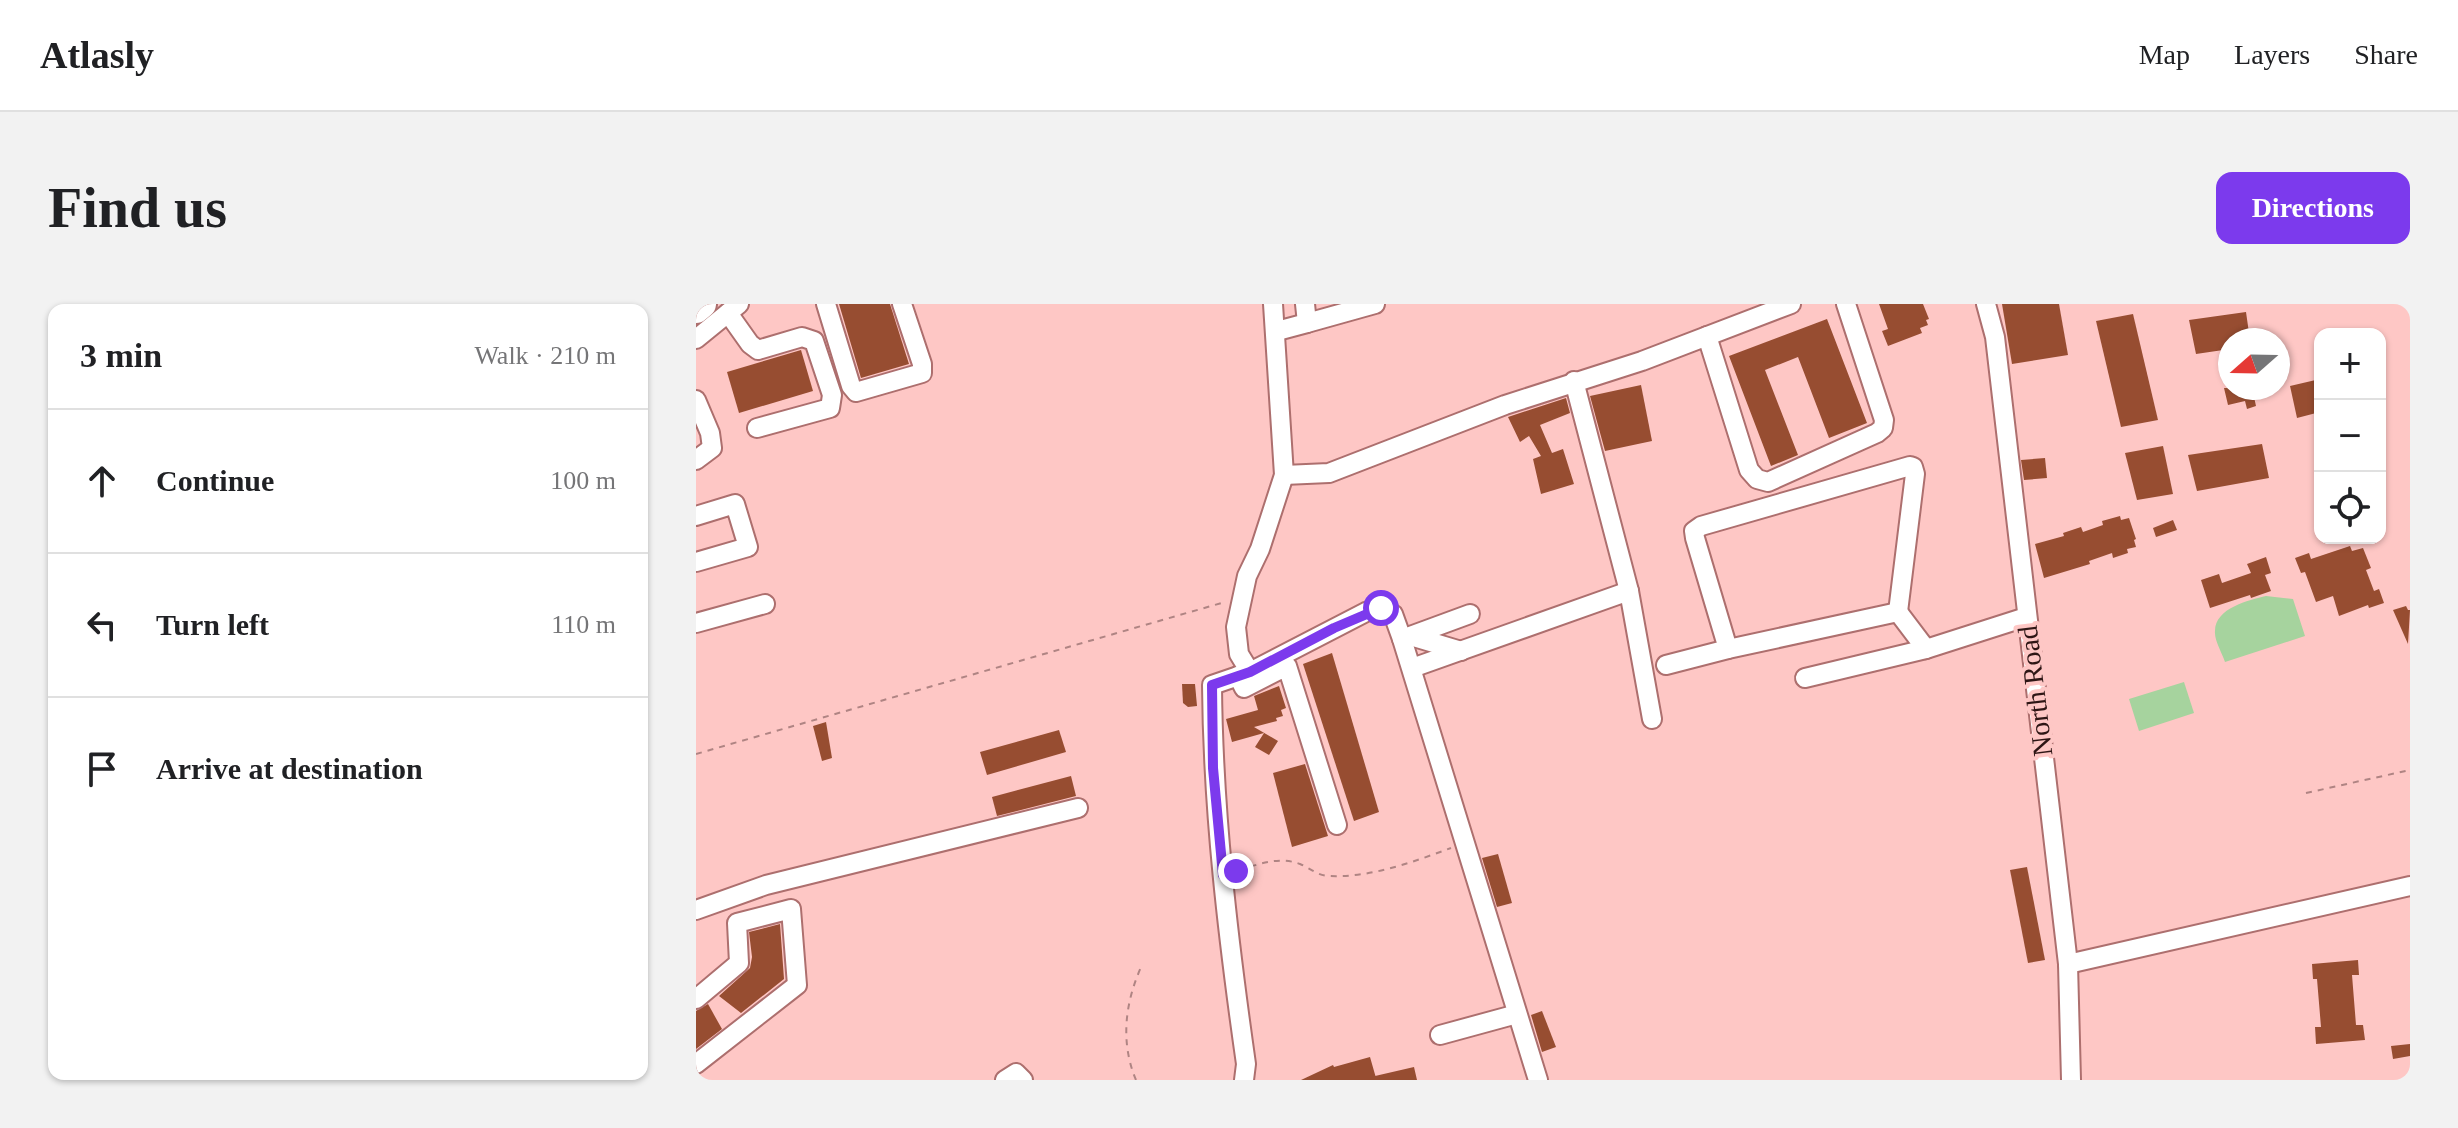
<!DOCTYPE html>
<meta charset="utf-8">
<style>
body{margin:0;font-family:"Times New Roman",serif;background:#f2f2f2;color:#202124}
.controls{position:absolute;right:24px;top:24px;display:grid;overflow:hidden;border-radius:16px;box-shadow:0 2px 6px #0004}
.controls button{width:72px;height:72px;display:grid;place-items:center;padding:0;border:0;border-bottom:2px solid #e0e0e0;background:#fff;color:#202124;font:40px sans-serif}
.compass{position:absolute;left:1522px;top:24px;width:72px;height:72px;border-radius:50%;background:#fff;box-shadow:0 2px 6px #0004;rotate:250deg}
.stop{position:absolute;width:24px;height:24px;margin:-18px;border:6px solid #7c3aed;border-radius:50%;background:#fff}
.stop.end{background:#7c3aed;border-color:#fff;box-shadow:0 2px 8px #0008}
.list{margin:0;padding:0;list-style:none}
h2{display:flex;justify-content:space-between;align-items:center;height:104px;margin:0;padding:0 32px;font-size:34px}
h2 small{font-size:26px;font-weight:400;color:#757577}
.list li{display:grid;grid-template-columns:52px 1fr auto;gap:24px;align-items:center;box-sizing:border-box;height:144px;padding:0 32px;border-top:2px solid #e0e0e0}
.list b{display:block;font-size:30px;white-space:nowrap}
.list em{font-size:26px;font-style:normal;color:#757577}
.icon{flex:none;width:44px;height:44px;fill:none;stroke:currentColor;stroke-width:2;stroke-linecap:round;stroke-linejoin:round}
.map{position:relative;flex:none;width:1714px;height:776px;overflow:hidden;border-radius:16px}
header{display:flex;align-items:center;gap:48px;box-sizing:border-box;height:112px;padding:0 40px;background:#fff;border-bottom:2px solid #e0e0e0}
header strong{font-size:38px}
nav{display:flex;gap:44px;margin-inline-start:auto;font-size:28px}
.intro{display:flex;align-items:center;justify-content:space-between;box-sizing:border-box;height:192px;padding:0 48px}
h1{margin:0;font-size:56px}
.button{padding:20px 36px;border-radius:16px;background:#7c3aed;color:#fff;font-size:28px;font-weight:700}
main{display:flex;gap:48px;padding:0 48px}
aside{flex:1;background:#fff;border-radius:16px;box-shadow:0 2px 6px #0004}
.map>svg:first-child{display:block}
</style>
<header>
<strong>Atlasly</strong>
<nav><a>Map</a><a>Layers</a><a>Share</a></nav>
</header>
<div class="intro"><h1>Find us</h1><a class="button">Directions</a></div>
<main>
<aside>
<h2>3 min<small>Walk · 210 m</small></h2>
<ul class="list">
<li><svg class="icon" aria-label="ahead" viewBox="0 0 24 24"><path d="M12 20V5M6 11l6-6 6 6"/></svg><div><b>Continue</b></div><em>100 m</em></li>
<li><svg class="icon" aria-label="left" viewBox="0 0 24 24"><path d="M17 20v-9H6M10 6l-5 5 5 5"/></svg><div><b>Turn left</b></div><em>110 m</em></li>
<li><svg class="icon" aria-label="arrive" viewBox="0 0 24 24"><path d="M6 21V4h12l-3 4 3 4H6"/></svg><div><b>Arrive at destination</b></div></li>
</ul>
</aside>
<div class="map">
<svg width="1714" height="776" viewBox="0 0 1714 776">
<rect width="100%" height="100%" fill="#fec7c5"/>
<g fill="#a6d39e">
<path d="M1570,292L1597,295L1609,332L1529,358C1526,349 1518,336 1519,327C1519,304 1553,296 1570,292Z"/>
<path d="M1488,378L1498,409L1443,427L1433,395Z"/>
</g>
<g fill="#974d31">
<path d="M143,0H194L213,60L165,74Z"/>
<path d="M1183,0H1227L1233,15L1230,16L1232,21L1224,24L1226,29L1192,42L1186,27L1192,25Z"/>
<path d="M1306,0H1363L1372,51L1316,60Z"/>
<path d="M1550,8L1554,36H1534V45L1500,50L1493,16Z"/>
<path d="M1437,10L1462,116L1425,123L1400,17Z"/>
<path d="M1131,15L1171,119L1133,134L1102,53L1069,66L1102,151L1075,162L1033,52Z"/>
<path d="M105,46L117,87L43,109L31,68Z"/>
<path d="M1624,75V108L1601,114L1594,82Z"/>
<path d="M945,81L956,137L909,147L894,92Z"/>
<path d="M1528,84H1556L1560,102L1551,105L1549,97L1532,101Z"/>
<path d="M870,94L874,109L844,121L856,149L867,145L878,180L845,190L837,155L845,152L833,132L824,138L812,113Z"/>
<path d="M1566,140L1573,174L1501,187L1492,151Z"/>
<path d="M1467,142L1477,190L1441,196L1429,149Z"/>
<path d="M1349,154L1351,174L1328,176L1325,156Z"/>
<path d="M1424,212L1425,216L1433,214L1440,235L1438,236L1440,243L1431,245L1432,249L1417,254L1416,249L1393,257L1394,260L1348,274L1339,240L1368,232L1367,229L1385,223L1387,228L1407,221L1406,217Z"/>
<path d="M1477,216L1481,226L1460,233L1457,224Z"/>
<path d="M1654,242L1656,247L1667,244L1675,264L1670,266L1678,287L1683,285L1688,299L1673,304L1672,301L1643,312L1637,292L1620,298L1609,268L1605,269L1599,254L1613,249L1615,255Z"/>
<path d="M1570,253L1575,269L1569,271L1575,287L1555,294L1554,291L1514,304L1505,276L1523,270L1526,279L1555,269L1551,260Z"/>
<path d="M1710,302L1712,306H1714L1712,340L1697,306Z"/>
<path d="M636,349L683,508L658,517L607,360Z"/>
<path d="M486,380H499L501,402L492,403L487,399Z"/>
<path d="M583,382L590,404L585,406L587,412L580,414L581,417L558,423L582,437L573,451L559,443L568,429L536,438L530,415L562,406L558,392Z"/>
<path d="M130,418L136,454L126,457L117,422Z"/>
<path d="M363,426L370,448L291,471L284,448Z"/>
<path d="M609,460L632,532L596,543L577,469Z"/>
<path d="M375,472L380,492L301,512L296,493Z"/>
<path d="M802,550L816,599L801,603L786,554Z"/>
<path d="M1331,563L1349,656L1332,659L1314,566Z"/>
<path d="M84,620L88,675L45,709L23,692L54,664L56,653L53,628Z"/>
<path d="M1662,656L1663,671H1656L1660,721H1667L1669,736L1620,740L1619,723H1625L1621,675H1617L1616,660Z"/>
<path d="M12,700L26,725L0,745V707Z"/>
<path d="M846,707L860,743L846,748L835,711Z"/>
<path d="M1714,740V752L1697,755L1695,742Z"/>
<path d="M674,753L680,774L679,772L718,763L721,776H605L637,761L638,763Z"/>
</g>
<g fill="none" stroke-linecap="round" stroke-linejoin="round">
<g stroke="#ad6f6e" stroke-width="22">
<g id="minor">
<path d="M130,0L155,82L160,88L226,69V60L206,0"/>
<path d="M1290,0L1299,33L1372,660L1375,776"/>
<path d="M32,9L54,40L62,46L106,33L118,37L136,91L134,104L61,124"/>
<path d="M611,19L679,0"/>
<path d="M581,27L611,19L609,0"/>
<path d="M1011,32L1053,166L1061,175L1072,178L1181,129L1187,124L1188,116L1150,0"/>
<path d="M0,35L43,0"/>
<path d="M878,77L933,287L956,415"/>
<path d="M0,96L14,129L16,144L0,156"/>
<path d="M588,171L633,169L809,101L946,57L1095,0"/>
<path d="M0,212L39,200L52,243L0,258"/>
<path d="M0,319L69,300"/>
<path d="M718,333L765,347"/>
<path d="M706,335L774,310"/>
<path d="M1032,345L1202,308L1230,345L1330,313"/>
<path d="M970,361L1032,345L999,234L998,227L1005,222L1214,162L1217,163L1219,170L1202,308"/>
<path d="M716,364L933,287"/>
<path d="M554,368L543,350L540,323L551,272L564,245L588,171L577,0"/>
<path d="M542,372L548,384L591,362L641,521"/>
<path d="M1109,374L1230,345"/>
<path d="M0,606L70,581L382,504"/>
<path d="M1372,660L1714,582"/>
<path d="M0,695L43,659L41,619L95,605L101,681L0,760"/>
<path d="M744,731L821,710"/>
<path d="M309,776L320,769L327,776"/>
<path d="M548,776L550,760C532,634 517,508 516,381L554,368L670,308L685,304L697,310L706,335L842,776"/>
</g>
</g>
<g stroke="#ad6f6e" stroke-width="32">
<path id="highway" d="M0,5L6,0"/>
</g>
<g stroke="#af8483" stroke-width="2" stroke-dasharray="6 6" stroke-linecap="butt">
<path d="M0,450L529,298"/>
<path d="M1610,489L1714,466"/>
<path d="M543,566C564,560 583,552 604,560C614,564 622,572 633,572C674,574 717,558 755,544"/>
<path d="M440,776C424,738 429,698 446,661"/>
</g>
<use href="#minor" stroke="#fff" stroke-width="18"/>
<use href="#highway" stroke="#fff" stroke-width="28"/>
</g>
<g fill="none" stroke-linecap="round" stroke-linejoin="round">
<path stroke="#7c3aed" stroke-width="10" d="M540,567L527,571L517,464L516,381L554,368L638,324L685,304"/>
</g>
<g text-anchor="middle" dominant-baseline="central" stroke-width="8" stroke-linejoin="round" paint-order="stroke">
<g font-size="28" fill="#2e1615" stroke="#fec7c5">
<text transform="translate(1339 387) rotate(-97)">North Road</text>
</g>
</g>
</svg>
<div class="controls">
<button>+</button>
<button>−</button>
<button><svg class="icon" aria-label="locate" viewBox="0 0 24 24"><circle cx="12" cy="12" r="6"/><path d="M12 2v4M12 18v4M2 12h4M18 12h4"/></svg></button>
</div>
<svg class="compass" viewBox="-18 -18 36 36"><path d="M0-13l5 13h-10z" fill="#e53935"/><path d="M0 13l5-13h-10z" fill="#757577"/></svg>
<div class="stop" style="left:685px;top:304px"></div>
<div class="stop end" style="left:540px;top:567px"></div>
</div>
</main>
